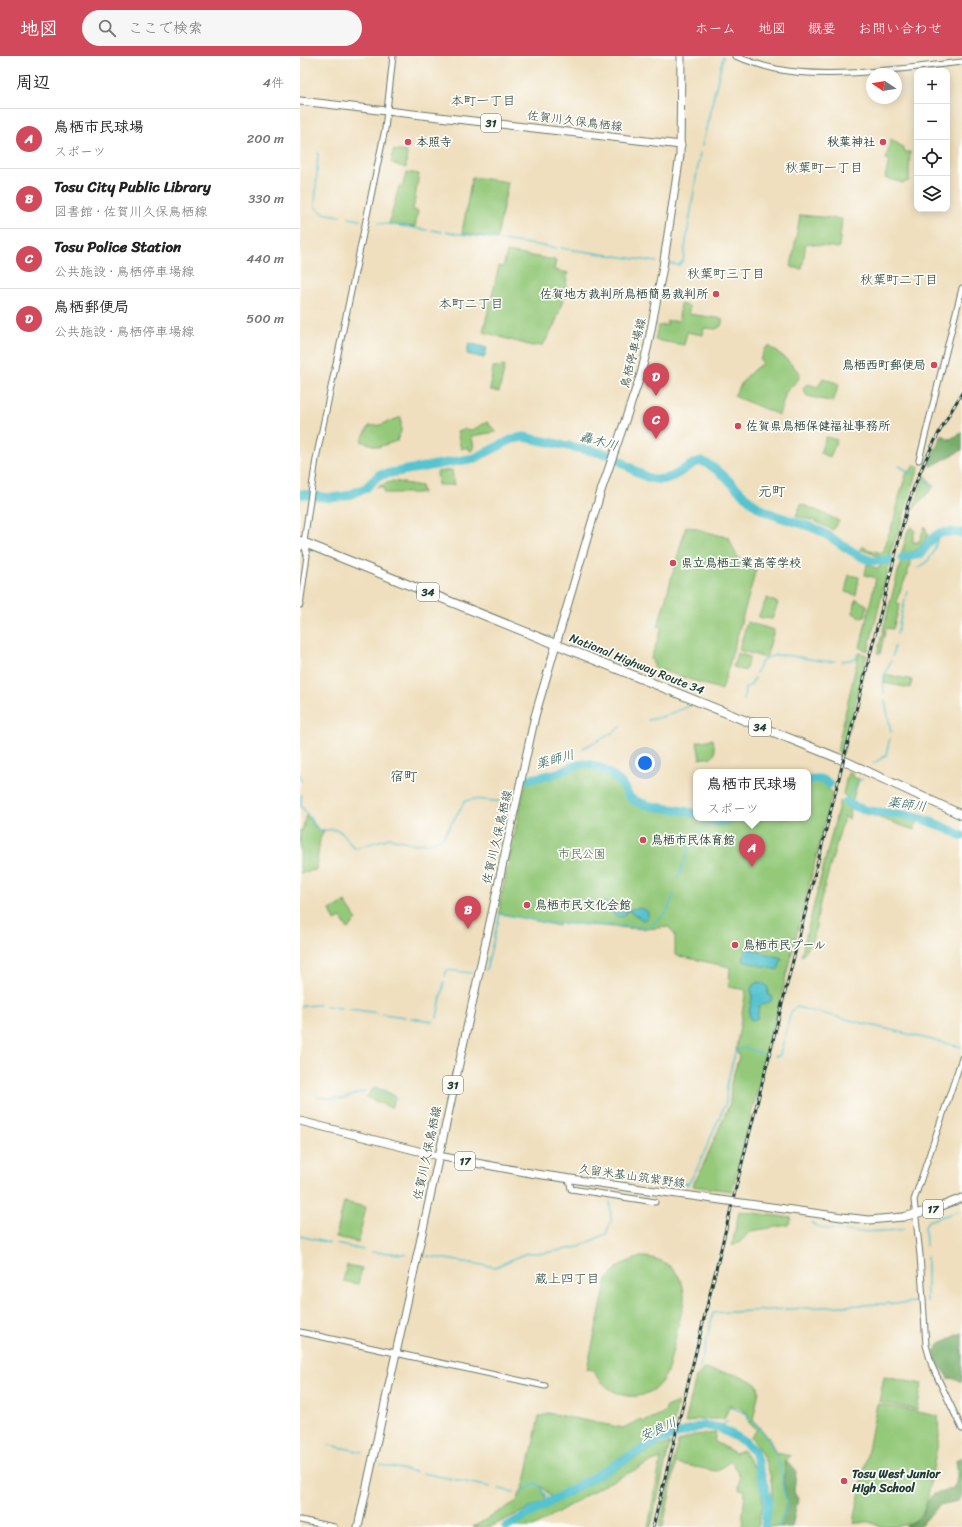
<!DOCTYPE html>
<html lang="ja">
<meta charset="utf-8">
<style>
body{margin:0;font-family:Sriracha,"Klee One",sans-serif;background:#f6f6f6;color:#222}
.controls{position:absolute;right:12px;top:12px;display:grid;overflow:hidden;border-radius:8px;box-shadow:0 2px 10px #0003}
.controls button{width:36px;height:36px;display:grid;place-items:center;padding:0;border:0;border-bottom:1px solid #e0e0e0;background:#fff;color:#222;font:20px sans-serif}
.compass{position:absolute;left:566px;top:12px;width:36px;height:36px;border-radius:50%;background:#fff;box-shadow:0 2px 10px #0003;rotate:282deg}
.you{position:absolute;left:345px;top:707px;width:14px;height:14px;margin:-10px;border:3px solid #fff;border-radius:50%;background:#1a73e8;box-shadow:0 0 0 6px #1a73e833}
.badge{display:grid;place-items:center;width:26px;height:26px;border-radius:50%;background:#d1495b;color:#fff;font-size:13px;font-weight:700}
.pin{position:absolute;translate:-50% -33px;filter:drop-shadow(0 1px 2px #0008)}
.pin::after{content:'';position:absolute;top:21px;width:14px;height:12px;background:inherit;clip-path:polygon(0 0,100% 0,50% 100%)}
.popup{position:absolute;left:393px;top:713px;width:118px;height:52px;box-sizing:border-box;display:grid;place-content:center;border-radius:8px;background:#fff;filter:drop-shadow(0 1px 3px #0005);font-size:13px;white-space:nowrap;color:#767676}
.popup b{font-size:15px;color:#222}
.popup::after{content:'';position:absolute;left:50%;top:100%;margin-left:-8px;border:8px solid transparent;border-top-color:#fff}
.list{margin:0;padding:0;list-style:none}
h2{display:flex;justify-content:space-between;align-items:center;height:52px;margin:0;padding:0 16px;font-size:17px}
h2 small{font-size:13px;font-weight:400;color:#767676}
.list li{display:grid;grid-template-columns:26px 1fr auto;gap:12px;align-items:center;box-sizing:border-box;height:60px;padding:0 16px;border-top:1px solid #e0e0e0}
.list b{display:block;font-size:15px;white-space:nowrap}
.list p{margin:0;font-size:13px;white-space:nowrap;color:#767676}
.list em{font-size:13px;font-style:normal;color:#767676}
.icon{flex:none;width:22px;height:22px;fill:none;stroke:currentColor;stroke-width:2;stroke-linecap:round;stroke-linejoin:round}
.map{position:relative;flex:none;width:662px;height:1471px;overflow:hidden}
header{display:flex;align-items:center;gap:24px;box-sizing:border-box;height:56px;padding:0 20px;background:#d1495b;color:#fff}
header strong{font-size:19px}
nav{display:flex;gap:22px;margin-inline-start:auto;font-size:14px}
.search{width:280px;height:36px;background:#f6f6f6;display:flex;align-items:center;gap:10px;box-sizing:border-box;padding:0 14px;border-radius:22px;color:#767676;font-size:15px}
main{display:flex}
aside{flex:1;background:#fff}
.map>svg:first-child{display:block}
</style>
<header>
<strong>地図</strong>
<div class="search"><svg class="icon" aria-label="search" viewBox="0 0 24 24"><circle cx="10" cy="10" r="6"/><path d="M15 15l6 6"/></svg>ここで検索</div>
<nav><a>ホーム</a><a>地図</a><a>概要</a><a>お問い合わせ</a></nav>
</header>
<main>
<aside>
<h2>周辺<small>4件</small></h2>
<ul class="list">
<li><span class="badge">A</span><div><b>鳥栖市民球場</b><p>スポーツ</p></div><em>200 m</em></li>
<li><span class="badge">B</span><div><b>Tosu City Public Library</b><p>図書館 · 佐賀川久保鳥栖線</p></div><em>330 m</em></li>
<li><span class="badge">C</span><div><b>Tosu Police Station</b><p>公共施設 · 鳥栖停車場線</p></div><em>440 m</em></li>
<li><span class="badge">D</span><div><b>鳥栖郵便局</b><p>公共施設 · 鳥栖停車場線</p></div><em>500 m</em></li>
</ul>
</aside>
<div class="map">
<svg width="662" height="1471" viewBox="0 0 662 1471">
<rect width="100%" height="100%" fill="#fdfcf7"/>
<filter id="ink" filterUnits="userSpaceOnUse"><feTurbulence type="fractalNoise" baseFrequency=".025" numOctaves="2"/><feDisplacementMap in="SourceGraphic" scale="8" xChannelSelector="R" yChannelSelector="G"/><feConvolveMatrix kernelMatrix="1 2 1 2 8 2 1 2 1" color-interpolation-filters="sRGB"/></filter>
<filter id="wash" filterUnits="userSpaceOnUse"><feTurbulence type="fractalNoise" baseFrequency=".012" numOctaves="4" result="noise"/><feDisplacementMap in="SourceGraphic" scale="16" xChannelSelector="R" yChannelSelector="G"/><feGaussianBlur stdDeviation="0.9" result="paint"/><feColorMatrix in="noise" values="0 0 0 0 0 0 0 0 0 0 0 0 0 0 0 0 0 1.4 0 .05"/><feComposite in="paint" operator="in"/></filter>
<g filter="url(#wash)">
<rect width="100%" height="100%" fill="#efdfbe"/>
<g fill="#94c97a" stroke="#5a8357">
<path d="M591,83L604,92L605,96H610L609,125L603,127L585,122L589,104L586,103Z"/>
<path d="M93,94L107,96L106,112L91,107Z"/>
<path d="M107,116L119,118L113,154L118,155L115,171L89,168L99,130H102Z"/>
<path d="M172,121L208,126L197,182L162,177Z"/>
<path d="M500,159L542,163L539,192L506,187L502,213L491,211Z"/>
<path d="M207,196L256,204L254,214L268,217C263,245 259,265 243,289L232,290L183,276L199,210L203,211Z"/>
<path d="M380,248L389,250V258L423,263L421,270L416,273L404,272L403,279L387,276L384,289L355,284L358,270L367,269V265H379Z"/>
<path d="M469,290L484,301L500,317L498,324L486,336L479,359L434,340C442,325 449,316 463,307L460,304L465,292Z"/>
<path d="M205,310L199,336L190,334L193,311Z"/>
<path d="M523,322L539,328L533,346L507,340L503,333L507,328L518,331Z"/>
<path d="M101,361V375L97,385L78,391L61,385L69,370L80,369Z"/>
<path d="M187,366L196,376L172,380L174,393L170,395L168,391L161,393L157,375L165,373L172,374Z"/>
<path d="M526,381L537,384L530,401L520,397Z"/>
<path d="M615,408L619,412L598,477L590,496L592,501L583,502L560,493L562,490L567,493L582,497L597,455L595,454L607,416L610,415Z"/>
<path d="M152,414L154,429H138L137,416Z"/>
<path d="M625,419L634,431L613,453Z"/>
<path d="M93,425L121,430L123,437H84V431H77Z"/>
<path d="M501,448L523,457L539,465L533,474L515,465L496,460Z"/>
<path d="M386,470L429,482L437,501L456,514L422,634L355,612L351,602L362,571L358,570Z"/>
<path d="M612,471L615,474L612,486H619L625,470L628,479L619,493L601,500L608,474Z"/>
<path d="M610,504C610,518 600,532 596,546L600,548L593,573L586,572L580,598L577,597L601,505Z"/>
<path d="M590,506L568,595L560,592L576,522L565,519L567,508L578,513L582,507Z"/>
<path d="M549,519L559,521L556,539L545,536Z"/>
<path d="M467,542L478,547L472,563L458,561Z"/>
<path d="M556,543L567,549L565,561L561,562L553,557Z"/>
<path d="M447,566L474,574L466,602L439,594Z"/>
<path d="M437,597L450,601L445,615L433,611Z"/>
<path d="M559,597L567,599L543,698L538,696V689Z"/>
<path d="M585,618L612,624L610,632L584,627Z"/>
<path d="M413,683L415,697L412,701L400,703L397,686Z"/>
<path d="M287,710C298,711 309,719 317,727C324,734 325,741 333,746L382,756L417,768H423L432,762H508V726C520,723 526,727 532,738L432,1135L392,1130L401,1114L430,1047L431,1027L439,1001L436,993L446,934L429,931L430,911L379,900L375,898V879L369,871L344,873L260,867L259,870L199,857L201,841L226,725L244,723Z"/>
<path d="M548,716L553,718L552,721L559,723L552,746L543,738Z"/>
<path d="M540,745L551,753L549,763L544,761L520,847L514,882L502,900H501Z"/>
<path d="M6,759L18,775H24L20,783L16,814L0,817V774L2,775Z"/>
<path d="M571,759L600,761L618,764L614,774Z"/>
<path d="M45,846L57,864L48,873L41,862L35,865L30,854Z"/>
<path d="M74,1032L84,1034L96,1041L91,1052L66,1041Z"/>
<path d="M44,1146L66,1151L58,1186L36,1181Z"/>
<path d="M439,1155L492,1162L489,1169L451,1175L440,1186L432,1189Z"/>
<path d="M340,1201C364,1200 385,1217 384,1242C384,1249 381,1256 380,1263C376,1280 372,1297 368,1314C353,1351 311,1347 293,1314L287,1313L307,1223L320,1209Z"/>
<path d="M47,1209L62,1212L58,1228L43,1225Z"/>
<path d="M403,1313L439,1319L457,1328L459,1335L453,1364L468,1381L476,1397L491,1400L486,1404L483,1428L487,1446L479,1471H468C468,1460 472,1450 472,1439C473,1417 463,1398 451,1381L457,1374L449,1367L448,1358L440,1352L430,1349L424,1363H399L385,1367L396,1321Z"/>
<path d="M584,1321L622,1328L617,1354L579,1346Z"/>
<path d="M378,1346L372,1374L350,1382L340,1390L252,1441L240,1430L246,1444L190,1471H173L217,1445L225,1426L239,1361L248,1357L323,1372L341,1363L344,1366L365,1356L366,1351Z"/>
<path d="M577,1348L638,1360L639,1381L626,1450C618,1470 601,1471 581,1471C577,1470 573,1467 569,1466C564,1465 560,1469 554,1466Z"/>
<path d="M416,1377L414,1385L435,1397L443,1394L459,1420L463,1448L458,1471H442L445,1434L439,1433L440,1420L431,1405L416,1415L376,1407L363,1471H359L378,1386L394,1379Z"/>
<path d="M370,1387L351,1471H348L361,1403L349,1407L300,1431L233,1471H212L354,1392Z"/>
</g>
<g fill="#77ad6a" stroke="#4b754f">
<path d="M662,377V394L630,411L629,406L642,379L650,383Z"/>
<path d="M662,1277V1326L657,1323L648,1322L637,1306L634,1296L640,1287Z"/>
<path d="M662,1401V1440L658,1445L640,1449L619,1471H605C610,1468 617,1465 621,1461C625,1457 625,1449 628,1444C641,1426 662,1448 656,1404Z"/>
<path d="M486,1404L496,1415L494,1436L498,1443L492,1471H479L487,1446L483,1428Z"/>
</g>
<g fill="#57c3cf" stroke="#3b8082">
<path d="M169,287L187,292L184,302L167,298Z"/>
<path d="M301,845L307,847L315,857C327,857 337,847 348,856V862L343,864L329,855L322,861L315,860L309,853L297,850V848Z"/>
<path d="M446,892L482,902L478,914L443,905Z"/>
<path d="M458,926L464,927L468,932V939L472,941L471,945L459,950L457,963L453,964L450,963L449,957L452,942L451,933L453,929Z"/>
</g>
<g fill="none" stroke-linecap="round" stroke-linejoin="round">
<g stroke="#57c3cf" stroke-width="1.5">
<path d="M402,90L423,1"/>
<path d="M18,97L15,151L23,157L40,160"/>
<path d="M49,162L60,164"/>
<path d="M79,167L127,174"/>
<path d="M132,174L142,176"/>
<path d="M146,176L257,192"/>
<path d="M261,192L357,206"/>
<path d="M370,208L379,209L383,205L400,97"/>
<path d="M599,410L613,418"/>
<path d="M625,424L633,431"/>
<path d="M618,512C630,505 634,498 637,484"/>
<path d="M597,578L607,535"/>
<path d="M593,600L594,591"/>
<path d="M542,605L556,603L557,598"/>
<path d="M456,617C458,614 459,609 462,606C478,589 513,609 535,605"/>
<path d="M584,638L583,622L591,605"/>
<path d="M444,644L445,631L450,630L455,622"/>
<path d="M585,644L591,676"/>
<path d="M348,664L362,661L389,650"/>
<path d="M283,692L307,680L322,670"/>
<path d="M573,708L586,699L590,682"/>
<path d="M0,719L1,725"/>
<path d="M1,739V750L18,773C24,776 30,772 37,774C47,778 47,787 55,792L90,782L116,788L133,786L141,783L145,778L165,745L174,743L205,746L209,742"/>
<path d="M546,746L556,727L562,723"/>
<path d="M378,823L393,780L413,765"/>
<path d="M186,914L200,858L249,867L350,871L367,856L374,838"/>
<path d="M145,920L147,914L172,917"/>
<path d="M2,950L19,949"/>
<path d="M26,950L41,952"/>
<path d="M49,953L78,957"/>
<path d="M83,958L105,961"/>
<path d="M137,961L144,926"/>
<path d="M111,962L132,965"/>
<path d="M475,1000H479L480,998L491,956L496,951L661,991"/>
<path d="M74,1033L85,1035L97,1044"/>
<path d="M17,1041L42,1043L65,1035"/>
<path d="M320,1118L388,1128L397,1113L426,1046L427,1028L435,997C444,986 455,997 466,999"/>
<path d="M511,1167C529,1179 583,1176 604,1173"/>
<path d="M0,1180L29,1187"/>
<path d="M36,1188L63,1194"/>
<path d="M626,1190L625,1171L628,1165L659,1155"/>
<path d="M72,1196L105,1198"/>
<path d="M127,1200L195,1211L227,1197H244L279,1191L306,1178L311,1165L310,1145"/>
<path d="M627,1201V1246"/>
<path d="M398,1312L400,1311L413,1257L617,1246"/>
<path d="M431,1351L447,1358L448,1363L454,1367L467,1382L476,1399L482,1418V1428L487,1447L479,1471"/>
<path d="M420,1372L427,1365"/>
<path d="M29,1389L63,1396"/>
<path d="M81,1409L116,1416"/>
<path d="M123,1417L190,1431"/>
<path d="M199,1433L214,1436"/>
<path d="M220,1436L237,1427L246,1440L255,1444"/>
</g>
<g stroke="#57c3cf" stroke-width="9">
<path d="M0,438L31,442L46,440L66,432L79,419L175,402L213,383L224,381L307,398C330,407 348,434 375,419C385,414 391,406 402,405C426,416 439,439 461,453C478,463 498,465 516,473C534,481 550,497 569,504C576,506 583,505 590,504"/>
<path d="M602,502L620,498C637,478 633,474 662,477"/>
<path d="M227,723C238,722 248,720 260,716C267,713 275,709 283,708C295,707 312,718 321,727C326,732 326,740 333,744C352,754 376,751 396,758"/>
<path d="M508,724C515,722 523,721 529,728"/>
<path d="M546,746C568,759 581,755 604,759C625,762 643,770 662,780"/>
<path d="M406,762C416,766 420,768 430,762"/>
<path d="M206,1471L357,1385L403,1369L420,1372L445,1386L454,1395L468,1444L465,1471"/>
</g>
</g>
</g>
<g filter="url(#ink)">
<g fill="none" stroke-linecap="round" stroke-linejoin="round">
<g stroke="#687664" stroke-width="7">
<g id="minor">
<path d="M435,0C448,5 462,10 476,13C528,24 608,12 662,6"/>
<path d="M619,404L662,232"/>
<path d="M0,492L4,486L16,403L85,73L93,0"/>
<path d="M0,549L7,500L4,486"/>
<path d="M662,1002L614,1144L620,1199L626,1289L632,1310L662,1373"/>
<path d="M269,1123L271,1133L355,1146"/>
<path d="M0,1276L245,1330"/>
<path d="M0,1464L34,1471"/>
</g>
</g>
<g stroke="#687664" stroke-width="9">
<g id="major">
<path d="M0,45L381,89"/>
<path d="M0,1065L138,1100L236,1118L334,1132"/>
<path d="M603,1161L634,1153L662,1142"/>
<path d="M58,1471L235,660L301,435L341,318L348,289L363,211L380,99L381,0"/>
</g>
</g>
<g stroke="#687664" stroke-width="10">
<path id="highway" d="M0,485L538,702L662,759"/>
</g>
<use href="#minor" stroke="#fff" stroke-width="5"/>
<use href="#major" stroke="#fff" stroke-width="7"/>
<use href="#highway" stroke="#fff" stroke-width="8"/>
<g stroke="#1f3d34" stroke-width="3">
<path id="rail" d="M353,1471L443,1103L608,448C623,405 638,376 662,337"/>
</g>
<use href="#rail" stroke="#fdfcf7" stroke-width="1.5" stroke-dasharray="4.5" stroke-linecap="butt"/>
<g stroke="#687664" stroke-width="9" stroke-linecap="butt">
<path id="major-bridge" d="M334,1132L542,1161L569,1164L603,1161"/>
</g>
<use href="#major-bridge" stroke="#fff" stroke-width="7"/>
</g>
</g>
<g fill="#d1495b" stroke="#fdfcf7" stroke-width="1.5">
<circle cx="108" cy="86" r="4"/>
<circle cx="583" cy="86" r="4"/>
<circle cx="416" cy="238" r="4"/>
<circle cx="634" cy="309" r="4"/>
<circle cx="438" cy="370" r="4"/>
<circle cx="373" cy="507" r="4"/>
<circle cx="343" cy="784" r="4"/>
<circle cx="227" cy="849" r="4"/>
<circle cx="435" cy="889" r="4"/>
<circle cx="544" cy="1425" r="4"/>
</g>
<g text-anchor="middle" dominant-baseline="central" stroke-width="3.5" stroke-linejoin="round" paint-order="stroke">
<g fill="#fdfcf7" stroke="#62766e" stroke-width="1">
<rect x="181" y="58" width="20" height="18" rx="3"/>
<rect x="117" y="527" width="22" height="18" rx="3"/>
<rect x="449" y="662" width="22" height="18" rx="3"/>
<rect x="143" y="1020" width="20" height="18" rx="3"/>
<rect x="155" y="1096" width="20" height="18" rx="3"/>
<rect x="623" y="1144" width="20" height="18" rx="3"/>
</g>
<g font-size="11" font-weight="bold" fill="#1f3d34">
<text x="191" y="67">31</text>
<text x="128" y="536">34</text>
<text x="460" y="671">34</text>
<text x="153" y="1029">31</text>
<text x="165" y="1105">17</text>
<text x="633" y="1153">17</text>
</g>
<g font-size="12" fill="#1f3d34" stroke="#fdfcf7">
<text transform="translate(275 65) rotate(7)">佐賀川久保鳥栖線</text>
<text transform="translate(333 297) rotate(-76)">鳥栖停車場線</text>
<text transform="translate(337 608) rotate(22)">National Highway Route 34</text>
<text transform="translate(197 781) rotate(-77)">佐賀川久保鳥栖線</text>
<text transform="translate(127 1097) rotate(-78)">佐賀川久保鳥栖線</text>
<text transform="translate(332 1120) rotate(8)">久留米基山筑紫野線</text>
</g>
<g font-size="12" font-weight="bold" fill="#1f3d34" stroke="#fdfcf7" text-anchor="start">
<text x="116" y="86">本照寺</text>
<text x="575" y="86" text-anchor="end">秋葉神社</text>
<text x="408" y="238" text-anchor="end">佐賀地方裁判所鳥栖簡易裁判所</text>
<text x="626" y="309" text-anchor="end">鳥栖西町郵便局</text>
<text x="446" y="370">佐賀県鳥栖保健福祉事務所</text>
<text x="381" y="507">県立鳥栖工業高等学校</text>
<text x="351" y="784">鳥栖市民体育館</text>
<text x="235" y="849">鳥栖市民文化会館</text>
<text x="443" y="889">鳥栖市民プール</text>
<text x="552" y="1418">Tosu West Junior<tspan x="552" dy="14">High School</tspan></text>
</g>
<g font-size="12" fill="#3c6046" stroke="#fdfcf7">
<text x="282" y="798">市民公園</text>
</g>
<g font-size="13" fill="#1f3d34" stroke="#fdfcf7">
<text x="183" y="44">本町一丁目</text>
<text x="524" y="111">秋葉町一丁目</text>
<text x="426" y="217">秋葉町三丁目</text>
<text x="599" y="223">秋葉町二丁目</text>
<text x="171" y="247">本町二丁目</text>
<text x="267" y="1222">蔵上四丁目</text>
</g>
<g font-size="13" font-style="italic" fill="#2d5e5b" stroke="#fdfcf7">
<text transform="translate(299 385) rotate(15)">轟木川</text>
<text transform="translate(255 703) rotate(-15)">薬師川</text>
<text transform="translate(607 748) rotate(8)">薬師川</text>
<text transform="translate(358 1373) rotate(-24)">安良川</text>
</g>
<g font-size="14" fill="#1f3d34" stroke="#fdfcf7">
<text x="472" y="435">元町</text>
<text x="104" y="720">宿町</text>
</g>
</g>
</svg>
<div class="controls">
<button>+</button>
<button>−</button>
<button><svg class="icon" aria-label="locate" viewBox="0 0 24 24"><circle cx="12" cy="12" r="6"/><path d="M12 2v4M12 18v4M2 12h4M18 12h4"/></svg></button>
<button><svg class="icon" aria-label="layers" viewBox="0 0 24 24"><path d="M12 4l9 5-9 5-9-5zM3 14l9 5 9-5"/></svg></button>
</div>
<svg class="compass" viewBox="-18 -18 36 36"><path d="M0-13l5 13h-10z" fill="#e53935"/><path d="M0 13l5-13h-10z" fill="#767676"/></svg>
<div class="you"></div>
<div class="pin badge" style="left:452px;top:811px">A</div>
<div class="popup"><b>鳥栖市民球場</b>スポーツ</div>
<div class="pin badge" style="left:168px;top:873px">B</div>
<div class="pin badge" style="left:356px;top:383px">C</div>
<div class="pin badge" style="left:356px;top:340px">D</div>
</div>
</main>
